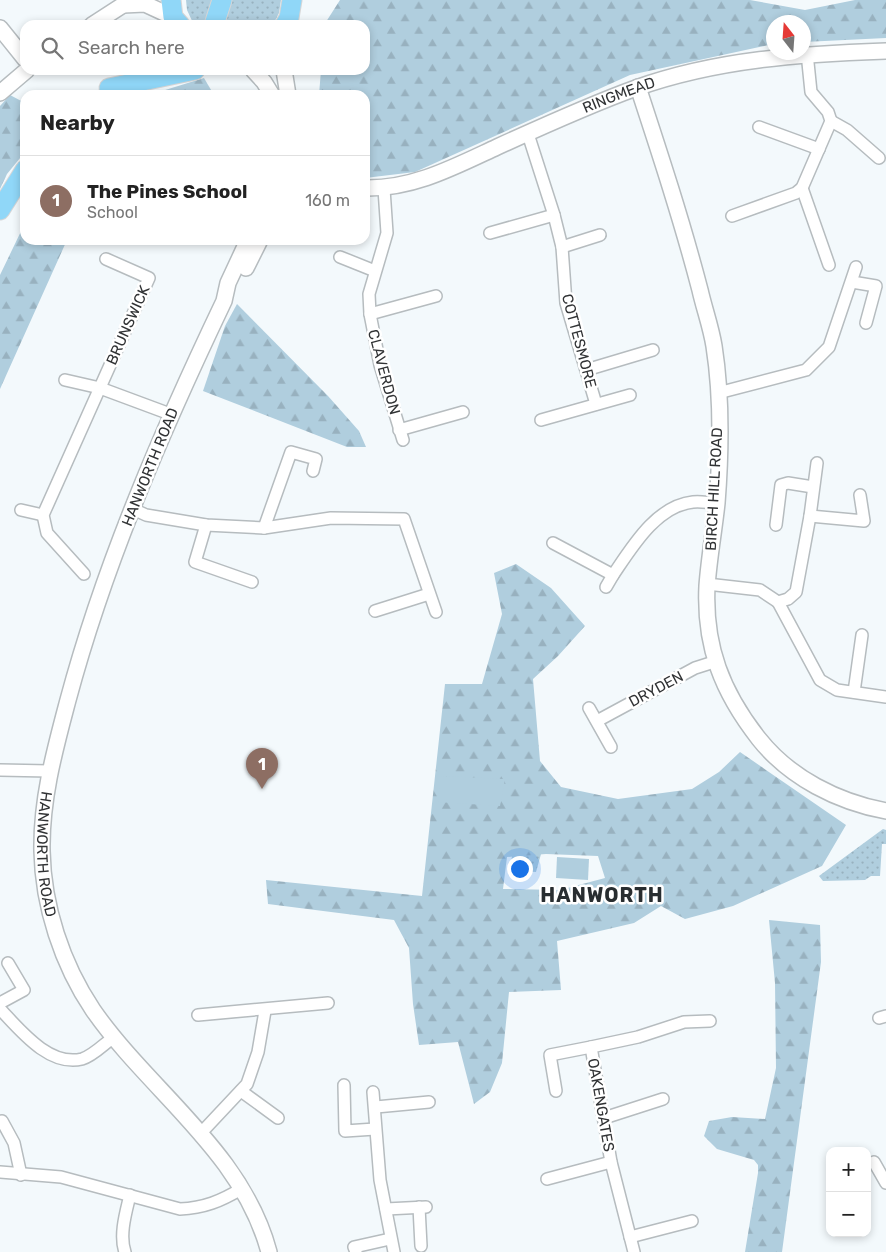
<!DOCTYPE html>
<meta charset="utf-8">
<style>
body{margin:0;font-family:Rubik,sans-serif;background:#f2f2f2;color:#222}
.controls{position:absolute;right:15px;bottom:15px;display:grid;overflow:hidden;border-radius:10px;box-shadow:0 2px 8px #0003}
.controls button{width:45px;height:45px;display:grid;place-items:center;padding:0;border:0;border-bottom:1px solid #e0e0e0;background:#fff;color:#222;font:25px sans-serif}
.compass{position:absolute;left:766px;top:15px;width:45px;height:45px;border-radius:50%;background:#fff;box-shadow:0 2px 8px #0003;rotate:343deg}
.you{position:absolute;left:519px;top:868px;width:18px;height:18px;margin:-12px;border:4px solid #fff;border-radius:50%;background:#1a73e8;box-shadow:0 0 0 8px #1a73e833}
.badge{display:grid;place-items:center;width:32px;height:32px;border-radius:50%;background:#7c3aed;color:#fff;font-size:16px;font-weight:700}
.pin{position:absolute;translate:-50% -41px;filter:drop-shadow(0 1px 2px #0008)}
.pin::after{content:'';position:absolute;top:26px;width:18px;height:15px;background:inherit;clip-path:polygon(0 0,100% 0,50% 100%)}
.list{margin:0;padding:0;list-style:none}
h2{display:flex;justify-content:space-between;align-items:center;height:65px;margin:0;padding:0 20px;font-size:21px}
h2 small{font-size:16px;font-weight:400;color:#767676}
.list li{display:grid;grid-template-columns:32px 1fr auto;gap:15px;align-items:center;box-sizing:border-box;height:90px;padding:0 20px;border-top:1px solid #e0e0e0}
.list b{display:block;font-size:19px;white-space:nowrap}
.list p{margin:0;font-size:16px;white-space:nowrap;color:#767676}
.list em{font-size:16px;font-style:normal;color:#767676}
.icon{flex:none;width:28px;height:28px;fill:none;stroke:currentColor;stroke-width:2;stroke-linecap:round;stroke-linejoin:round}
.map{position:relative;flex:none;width:886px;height:1252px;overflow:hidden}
.search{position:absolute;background:#fff;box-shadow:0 2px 8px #0003;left:20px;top:20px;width:350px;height:55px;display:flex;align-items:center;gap:12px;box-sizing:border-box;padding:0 18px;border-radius:15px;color:#767676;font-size:19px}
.panel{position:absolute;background:#fff;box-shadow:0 2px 8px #0003;left:20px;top:90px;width:350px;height:155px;border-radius:15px}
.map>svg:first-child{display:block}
</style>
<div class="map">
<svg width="886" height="1252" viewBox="0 0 886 1252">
<defs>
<pattern id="grass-dots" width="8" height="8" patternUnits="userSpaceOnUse" patternTransform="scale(1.25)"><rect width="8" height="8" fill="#b0cede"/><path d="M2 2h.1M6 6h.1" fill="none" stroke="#98b1bf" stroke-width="1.8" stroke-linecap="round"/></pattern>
<pattern id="forest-firs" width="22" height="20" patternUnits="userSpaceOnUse" patternTransform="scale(1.25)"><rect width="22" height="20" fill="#b0cede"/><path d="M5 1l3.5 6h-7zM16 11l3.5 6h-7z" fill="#98b1bf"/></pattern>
</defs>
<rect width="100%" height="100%" fill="#f3f9fc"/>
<g fill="url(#grass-dots)">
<path d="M186,0H215L206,25H194L187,10Z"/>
<path d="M230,0H281L279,13L273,25H222Z"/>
<path d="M883,829L886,830V844H882L880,876H871L865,880L823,881L819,876Z"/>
<path d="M543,847L536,872L510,870L513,849Z"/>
</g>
<g fill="url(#forest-firs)" fill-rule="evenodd">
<path d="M340,0H750L805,10L855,0H886V38L804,42V22H774L773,44L630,75L415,172L365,178V95H319L321,70H365V25H324Z"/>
<path d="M204,78L214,95H149Z"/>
<path d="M10,95L25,103V152L7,174L0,189V106Z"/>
<path d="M25,223V240H67L0,389V275Z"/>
<path d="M237,304L328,396L359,431L366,447H347L203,391L225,326Z"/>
<path d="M516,564L551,588L585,626L558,656L533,679L540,761L561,787L618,799L692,789L719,772L740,752L846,825L822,866L733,906L685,919L661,906L634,923L557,941L561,990L509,992L502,1063L490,1092L474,1104L458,1042L419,1045L413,1004L409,948L394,920L268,904L266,880L422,896L445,684H482L502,614L494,573ZM546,854L598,856L605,878L560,890L503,889L507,857Z"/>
<path d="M769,920L820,925L821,962L782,1252H745L758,1173V1165L754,1160L717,1149L704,1136L709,1121L732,1117L765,1119L776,1068L775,983Z"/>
</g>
<g fill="#b0cede">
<path d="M441,776L505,779L500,806L438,802Z"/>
<path d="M557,857L589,859L588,880L556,878Z"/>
</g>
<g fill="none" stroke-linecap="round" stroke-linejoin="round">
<g stroke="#b6bcbf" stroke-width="14">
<g id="minor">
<path d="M831,121L847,130L879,158"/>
<path d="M759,127L819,149"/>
<path d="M528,134L554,215L562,247L566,303L596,404"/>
<path d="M802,188L829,265"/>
<path d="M384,189L387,233L369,294L370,314L380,365L403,440"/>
<path d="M732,216L796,193L802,188L831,121L828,112L811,92L807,53"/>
<path d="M490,233L554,215"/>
<path d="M562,247L600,235"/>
<path d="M340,257L375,271"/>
<path d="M852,282L876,286L866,323"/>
<path d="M370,314L436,296"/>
<path d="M586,370L653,350"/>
<path d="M65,380L100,388L170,414"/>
<path d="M718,393L806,370L829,347L856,267"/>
<path d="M541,420L630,395"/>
<path d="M399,430L463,412"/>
<path d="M133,509L146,515L206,525L264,528L331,518L404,519L436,612"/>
<path d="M21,510L43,515"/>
<path d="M810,516L864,521L860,495"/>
<path d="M206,525L195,562L252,582"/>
<path d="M776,525L781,485L788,483L813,487"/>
<path d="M264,528L291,452L316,459L313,471"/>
<path d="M553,543L613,575C632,547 656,506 693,502C701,501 709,503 717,503"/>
<path d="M84,574L47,533L43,515L149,278L106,259"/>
<path d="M707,584L760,590L778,602L788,599L796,592L810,516L817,463"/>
<path d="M606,587L613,575"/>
<path d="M778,602L820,680L837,690L886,697"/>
<path d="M375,611L429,594"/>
<path d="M854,692L862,635"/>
<path d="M589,708L611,747"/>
<path d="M597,721L695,668L717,661"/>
<path d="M0,770L49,771"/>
<path d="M0,1003L24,990L8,963"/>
<path d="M0,1009C20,1030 49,1067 82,1059C93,1056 105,1043 114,1037"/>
<path d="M198,1015L328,1003"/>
<path d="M879,1018L886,1016"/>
<path d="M344,1085L345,1131L375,1129"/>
<path d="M241,1091L278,1118"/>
<path d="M556,1091L550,1055L591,1047"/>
<path d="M373,1092L380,1180L394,1252"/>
<path d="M376,1107L429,1102"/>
<path d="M604,1118L663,1099"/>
<path d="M2,1121L14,1143L21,1175"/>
<path d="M201,1133L247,1084L258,1052L265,1011"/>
<path d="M874,1162L886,1183"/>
<path d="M0,1172L61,1177L180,1209C204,1208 221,1201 241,1189"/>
<path d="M547,1179L611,1162"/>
<path d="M419,1207L421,1246"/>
<path d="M386,1209L426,1207"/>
<path d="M630,1237L692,1221"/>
<path d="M125,1252C119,1235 126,1212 130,1195"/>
<path d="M356,1252L354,1247L390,1239"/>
<path d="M634,1252L611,1162L591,1047L638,1037L684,1022L710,1021"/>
</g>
</g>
<g stroke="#b6bcbf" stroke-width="18">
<g id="tertiary">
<path d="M123,5L145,4L173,17"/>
<path d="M92,25L123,5L126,0"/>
<path d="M0,28L25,59"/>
<path d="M253,70L264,82L272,95"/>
<path d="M284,70L288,95"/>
<path d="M638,87C660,154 682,221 700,290C704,308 711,327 714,346C722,397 721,452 717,503C714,531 709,558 707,586C704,646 722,692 759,739C790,778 838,802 886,811"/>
<path d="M0,93L27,70"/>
<path id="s1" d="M365,188C413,189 454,167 497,147C543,126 589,105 636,88C718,59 801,54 886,51"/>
<path id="s2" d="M248,240L228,283L224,301C163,429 105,562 68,700C55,749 41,799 42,851C43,906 62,964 93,1010C150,1092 242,1151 269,1252"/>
<path d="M246,268L260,240"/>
</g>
</g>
<g stroke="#d6d6d7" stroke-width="21">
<g id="primary">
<path d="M171,0L173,17L180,25"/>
<path d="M214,25L222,0"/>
<path d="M285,25L289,18L292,0"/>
<path d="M109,88L195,70"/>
<path d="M0,210L25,170"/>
</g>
</g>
<use href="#minor" stroke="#fff" stroke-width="11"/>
<use href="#tertiary" stroke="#fff" stroke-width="15"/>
<use href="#primary" stroke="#90d7f8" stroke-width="19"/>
</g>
<g text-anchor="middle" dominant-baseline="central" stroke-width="5" stroke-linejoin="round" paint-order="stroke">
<g font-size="15" fill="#313335" stroke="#fff">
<text stroke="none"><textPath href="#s1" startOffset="272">RINGMEAD</textPath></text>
<text transform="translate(128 325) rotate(-66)">BRUNSWICK</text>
<text transform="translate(579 341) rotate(75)">COTTESMORE</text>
<text transform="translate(384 372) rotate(75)">CLAVERDON</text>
<text transform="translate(150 467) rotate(-68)">HANWORTH ROAD</text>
<text transform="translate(714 489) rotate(-87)">BIRCH HILL ROAD</text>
<text transform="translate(656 689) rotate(-28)">DRYDEN</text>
<text stroke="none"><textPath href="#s2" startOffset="652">HANWORTH ROAD</textPath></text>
<text transform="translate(601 1105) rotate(80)">OAKENGATES</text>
</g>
<g font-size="20" font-weight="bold" letter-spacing="1" fill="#282d30" stroke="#fff">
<text x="602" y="895">HANWORTH</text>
</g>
</g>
</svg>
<div class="controls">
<button>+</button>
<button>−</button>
</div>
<svg class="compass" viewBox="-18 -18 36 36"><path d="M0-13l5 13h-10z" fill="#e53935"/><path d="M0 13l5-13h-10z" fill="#767676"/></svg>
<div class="you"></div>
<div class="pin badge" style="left:262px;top:789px;background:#8d6e63">1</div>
<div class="search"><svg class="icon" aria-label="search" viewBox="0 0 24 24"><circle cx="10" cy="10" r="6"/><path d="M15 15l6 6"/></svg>Search here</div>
<section class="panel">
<h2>Nearby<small></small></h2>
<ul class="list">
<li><span class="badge" style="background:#8d6e63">1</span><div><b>The Pines School</b><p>School</p></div><em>160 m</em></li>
</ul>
</section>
</div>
